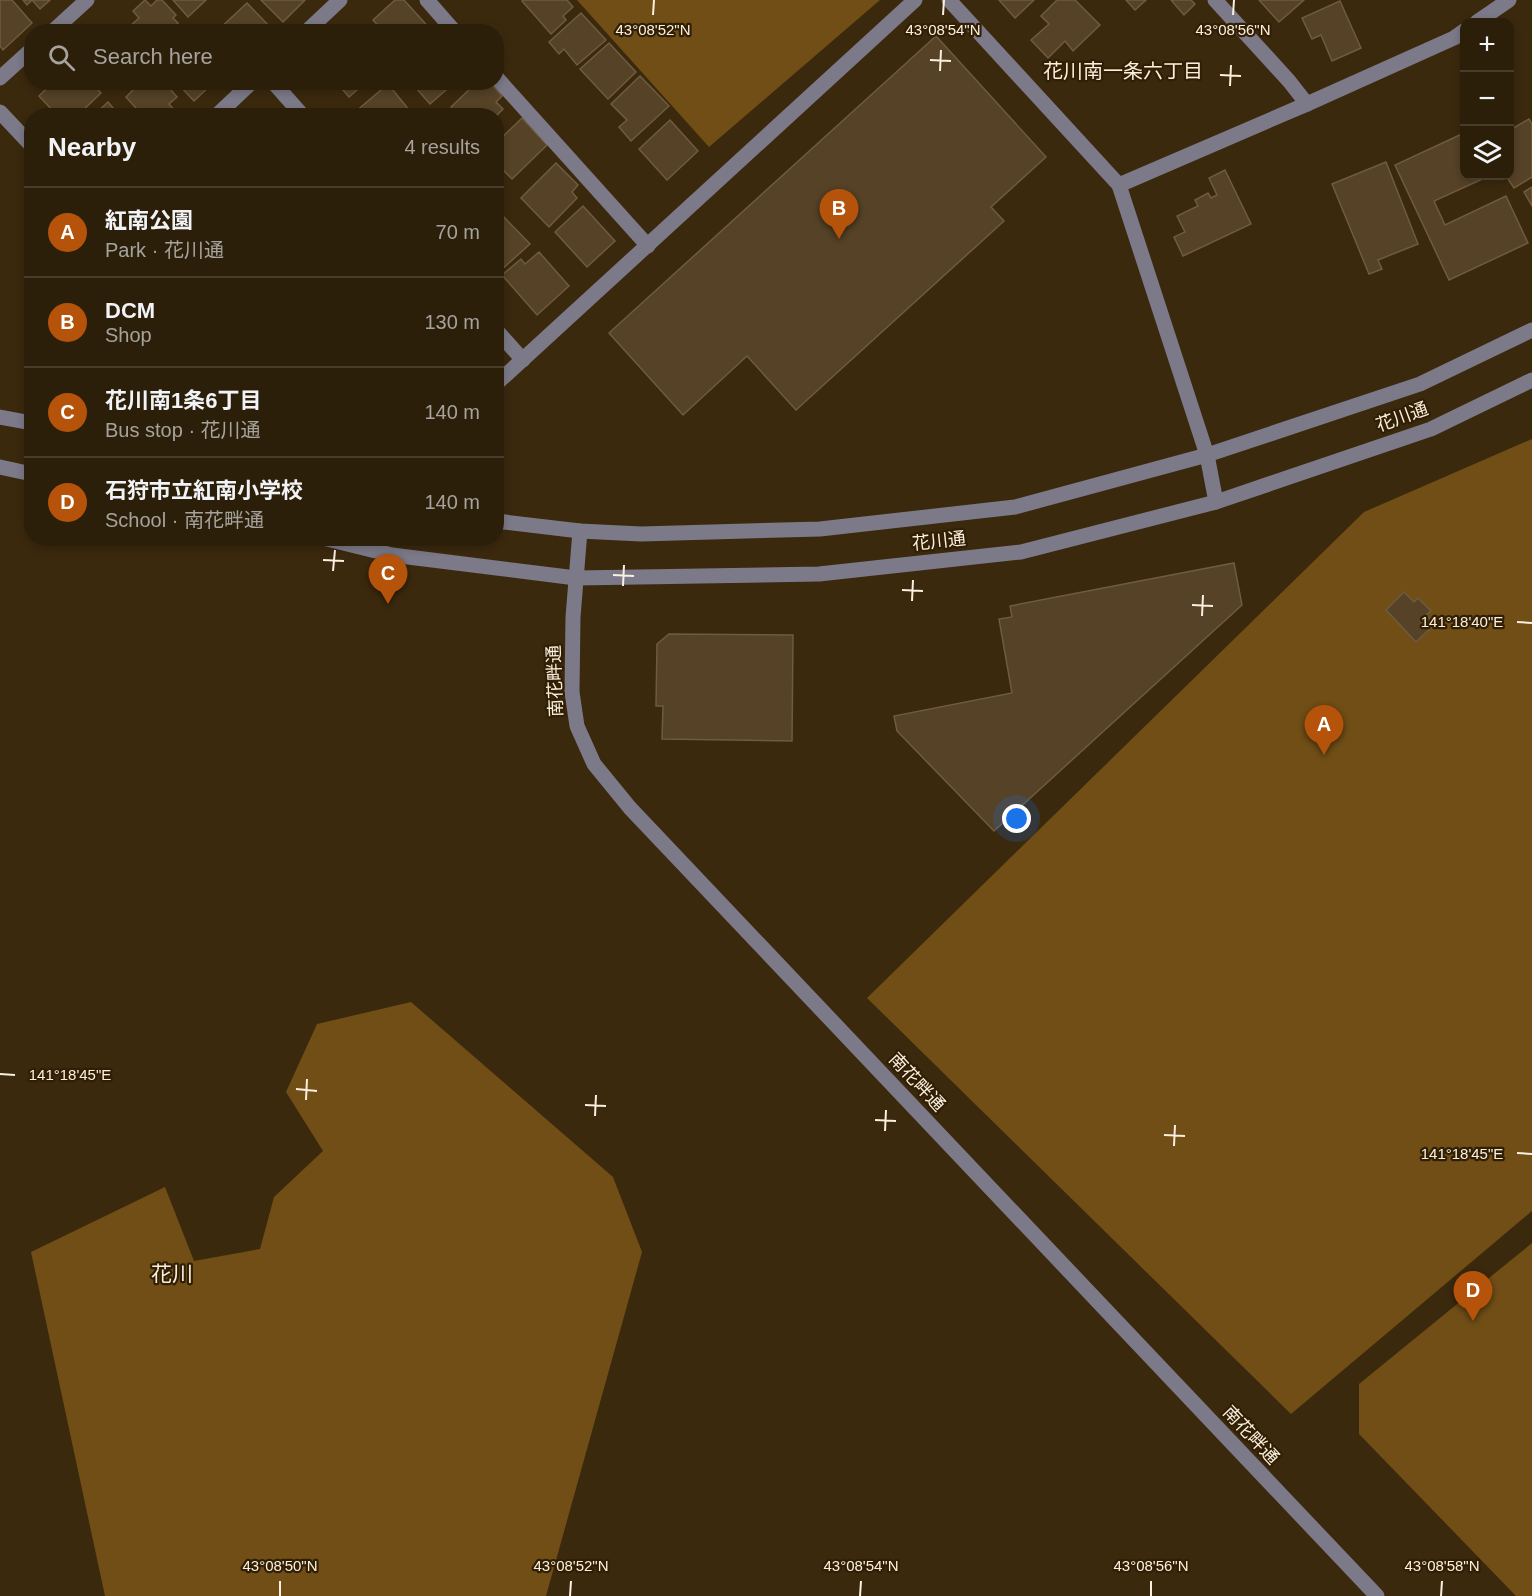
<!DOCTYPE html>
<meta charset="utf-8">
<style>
body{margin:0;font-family:Arial,"Noto Sans JP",sans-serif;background:#342713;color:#f1f3f6}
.controls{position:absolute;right:18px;top:18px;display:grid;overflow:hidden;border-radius:12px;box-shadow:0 3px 9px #0003}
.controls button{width:54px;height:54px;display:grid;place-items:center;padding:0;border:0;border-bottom:2px solid #483d2b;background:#2c1f0a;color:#f1f3f6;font:30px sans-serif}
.you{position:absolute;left:1017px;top:819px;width:21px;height:21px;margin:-15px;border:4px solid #fff;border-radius:50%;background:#1a73e8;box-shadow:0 0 0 9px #1a73e833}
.badge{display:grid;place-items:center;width:39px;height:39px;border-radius:50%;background:#b45309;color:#fff;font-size:20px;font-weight:700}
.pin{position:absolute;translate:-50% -50px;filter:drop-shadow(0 2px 3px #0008)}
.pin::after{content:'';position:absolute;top:32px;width:21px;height:18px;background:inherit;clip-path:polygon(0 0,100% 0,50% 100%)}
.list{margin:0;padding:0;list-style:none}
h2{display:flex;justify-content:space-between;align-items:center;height:78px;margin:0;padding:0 24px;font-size:26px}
h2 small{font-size:20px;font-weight:400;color:#a6a29c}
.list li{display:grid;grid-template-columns:39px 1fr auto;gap:18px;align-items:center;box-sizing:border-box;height:90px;padding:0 24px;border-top:2px solid #483d2b}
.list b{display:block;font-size:22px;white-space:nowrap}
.list p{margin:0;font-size:20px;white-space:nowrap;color:#a6a29c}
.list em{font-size:20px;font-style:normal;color:#a6a29c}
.icon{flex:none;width:33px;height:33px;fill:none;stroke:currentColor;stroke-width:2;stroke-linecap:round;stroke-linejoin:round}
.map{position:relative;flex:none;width:1532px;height:1596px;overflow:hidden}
.search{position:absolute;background:#2c1f0a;box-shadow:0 3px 9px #0003;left:24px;top:24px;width:480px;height:66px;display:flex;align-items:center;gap:15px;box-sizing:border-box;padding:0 21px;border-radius:24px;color:#a6a29c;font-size:22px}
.panel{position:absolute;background:#2c1f0a;box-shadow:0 3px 9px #0003;left:24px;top:108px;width:480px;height:438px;border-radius:24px}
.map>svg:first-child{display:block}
</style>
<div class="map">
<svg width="1532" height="1596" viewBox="0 0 1532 1596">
<rect width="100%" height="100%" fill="#3b290e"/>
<g fill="#704e16">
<path d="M577,0H880L709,147Z"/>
<path d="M1532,439V1211L1291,1414L867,998L1364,512Z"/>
<path d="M411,1002L613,1177L642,1252L546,1596H105L31,1252L165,1187L194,1261L260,1249L274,1197L323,1151L286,1092L317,1024Z"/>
<path d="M1532,1243V1596H1516L1359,1434V1384Z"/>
</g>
<g fill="#554227" stroke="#6f5b3f" stroke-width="1.5">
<path d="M0,0H12L32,23L3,50L0,46Z"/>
<path d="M23,0H50L40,9L32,0L27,5Z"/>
<path d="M145,0L151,6L157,0H162L176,15L173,18L178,23L169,32H131L128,28L139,18L133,11Z"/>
<path d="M173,0H206L188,17Z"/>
<path d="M261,0H305L283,22Z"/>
<path d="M395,0H404L432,31L384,32L373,20Z"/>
<path d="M523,0H567L573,7L563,16L566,20L551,34L522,1Z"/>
<path d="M999,0H1034L1015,18Z"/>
<path d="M1057,0H1075L1100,25L1073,51L1065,41L1048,58L1031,40L1049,24L1041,16Z"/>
<path d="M1126,0H1146L1135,10Z"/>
<path d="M1171,0H1191L1195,4L1184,15Z"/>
<path d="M1259,0H1304L1279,22Z"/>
<path d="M1340,1L1361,48L1332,61L1321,35L1312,39L1302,18Z"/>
<path d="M247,3L273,30L216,32Z"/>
<path d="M581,13L606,40L577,65L564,49L559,54L549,42Z"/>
<path d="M936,36L1046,157L991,207L1004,221L796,410L747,356L683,415L609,333Z"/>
<path d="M609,43L636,72L608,99L580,69Z"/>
<path d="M640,76L669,106L631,141L619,127L627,120L611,104Z"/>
<path d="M53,82H91L101,93L77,116H67L65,113L58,116L39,96Z"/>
<path d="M141,82H164L177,97L169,104L179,115L143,116L126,97Z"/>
<path d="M176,82H214L194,101Z"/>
<path d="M336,82H366L349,97Z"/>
<path d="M425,82H455L430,104L417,89Z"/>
<path d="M477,82H490L502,96L496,102L503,109L496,116H459L451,107Z"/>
<path d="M388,84L414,116H356L354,113Z"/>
<path d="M108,102L120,116H93Z"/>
<path d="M522,118L547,145L512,179L496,163V143Z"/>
<path d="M1529,119L1532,124V177L1514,188L1506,176H1510V130Z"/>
<path d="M670,120L698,151L667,180L639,149Z"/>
<path d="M1464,133V176H1489L1434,201L1445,225L1506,196L1528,243L1449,280L1395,165Z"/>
<path d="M1386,162L1418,244L1378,260L1382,269L1369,274L1332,184Z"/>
<path d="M556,163L578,185L572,192L577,198L549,227L521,198Z"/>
<path d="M1225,170L1251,224L1183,256L1174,237L1185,232L1177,216L1198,206L1195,200L1208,193L1211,198L1217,195L1209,178Z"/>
<path d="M1532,187V206L1524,192Z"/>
<path d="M583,206L615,241L587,267L555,232Z"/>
<path d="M500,213L530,244L500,271L496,268V216Z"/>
<path d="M539,252L569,286L537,315L502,275L521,259L525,264Z"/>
<path d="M1234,563L1242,605L994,831L897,731L894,716L1012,693L999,619L1012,617L1010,606Z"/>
<path d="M1404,592L1414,602L1418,598L1431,611L1426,615L1435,624L1416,642L1386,610Z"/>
<path d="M669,634L793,635L792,741L662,739L663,706H656L657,644Z"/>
</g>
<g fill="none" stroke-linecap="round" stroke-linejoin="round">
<g stroke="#7c7a89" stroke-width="15">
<path d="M427,0L455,32"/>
<path d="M949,0L1119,185L1207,455L1216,502"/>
<path d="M1215,0L1289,81L1307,104"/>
<path d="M1477,22L1509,0"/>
<path d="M52,32L87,0"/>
<path d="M306,32L340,0"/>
<path d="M496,77L648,246"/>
<path d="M0,78L32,49"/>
<path d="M273,82L303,116"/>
<path d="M0,112L32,146"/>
<path d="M216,116L252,82"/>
<path d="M1119,185L1307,104L1454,38L1464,31"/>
<path d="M496,330L523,360"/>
<path d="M496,384L915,0"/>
<path d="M0,417L32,423"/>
<path d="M0,467L32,474"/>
<path d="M496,521L580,531L641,534L820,529L1015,507L1207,455L1420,384L1532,330"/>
<path d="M580,531L573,617L572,692L577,726L594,764L630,808L1377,1596"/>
<path d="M323,538L392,555L576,578L819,574L1021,552L1216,502L1431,429L1532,380"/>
</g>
</g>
<path fill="none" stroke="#fbefe0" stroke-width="2" d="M653,15L654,0M943,15L944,0M1233,15L1234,0M930,60L951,61M940,71L941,50M1220,75L1241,76M1230,86L1231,65M323,560L344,561M333,571L335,550M613,575L634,576M623,586L624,565M902,590L923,591M912,601L913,580M1192,605L1213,606M1202,616L1203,595M1517,622L1532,623M0,1074L15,1075M296,1089L317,1091M306,1100L307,1079M585,1105L606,1106M595,1116L596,1095M875,1120L896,1121M885,1131L886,1110M1164,1135L1185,1136M1174,1146L1175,1125M1517,1153L1532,1154M280,1596V1581M570,1596L571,1581M860,1596L861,1581M1151,1596V1581M1441,1596L1442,1581"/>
<g text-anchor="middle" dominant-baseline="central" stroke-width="4.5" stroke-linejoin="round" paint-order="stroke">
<g font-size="18" fill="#fbefe0" stroke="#311f04">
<text transform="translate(1402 417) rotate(-20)">花川通</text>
<text transform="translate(939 541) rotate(-6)">花川通</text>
<text transform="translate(555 681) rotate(-92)">南花畔通</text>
<text transform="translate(917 1082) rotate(47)">南花畔通</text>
<text transform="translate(1251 1435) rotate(47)">南花畔通</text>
</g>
<g font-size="20" fill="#fbefe0" stroke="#311f04">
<text x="1123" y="71">花川南一条六丁目</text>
</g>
<g font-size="21" fill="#fbefe0" stroke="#311f04">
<text x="172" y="1273">花川</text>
</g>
</g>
<g font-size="15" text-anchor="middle" fill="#fbefe0" stroke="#311f04" stroke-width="4.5" stroke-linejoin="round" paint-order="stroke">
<text x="653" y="35">43°08'52"N</text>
<text x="943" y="35">43°08'54"N</text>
<text x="1233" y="35">43°08'56"N</text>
<text x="1462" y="627">141°18'40"E</text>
<text x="70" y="1080">141°18'45"E</text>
<text x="1462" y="1159">141°18'45"E</text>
<text x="280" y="1571">43°08'50"N</text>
<text x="571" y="1571">43°08'52"N</text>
<text x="861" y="1571">43°08'54"N</text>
<text x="1151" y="1571">43°08'56"N</text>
<text x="1442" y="1571">43°08'58"N</text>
</g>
</svg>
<div class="controls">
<button>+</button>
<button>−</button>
<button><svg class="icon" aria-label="layers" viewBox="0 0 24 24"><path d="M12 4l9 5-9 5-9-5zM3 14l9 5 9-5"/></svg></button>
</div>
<div class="you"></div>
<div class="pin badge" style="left:1324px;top:755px">A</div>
<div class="pin badge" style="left:839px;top:239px">B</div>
<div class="pin badge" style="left:388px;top:604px">C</div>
<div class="pin badge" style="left:1473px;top:1321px">D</div>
<div class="search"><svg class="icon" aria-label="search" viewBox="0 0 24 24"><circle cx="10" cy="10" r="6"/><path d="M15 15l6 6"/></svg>Search here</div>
<section class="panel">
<h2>Nearby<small>4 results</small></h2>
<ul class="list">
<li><span class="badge">A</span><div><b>紅南公園</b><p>Park · 花川通</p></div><em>70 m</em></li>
<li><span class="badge">B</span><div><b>DCM</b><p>Shop</p></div><em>130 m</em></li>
<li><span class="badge">C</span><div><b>花川南1条6丁目</b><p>Bus stop · 花川通</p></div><em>140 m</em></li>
<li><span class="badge">D</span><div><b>石狩市立紅南小学校</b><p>School · 南花畔通</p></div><em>140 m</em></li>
</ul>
</section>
</div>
